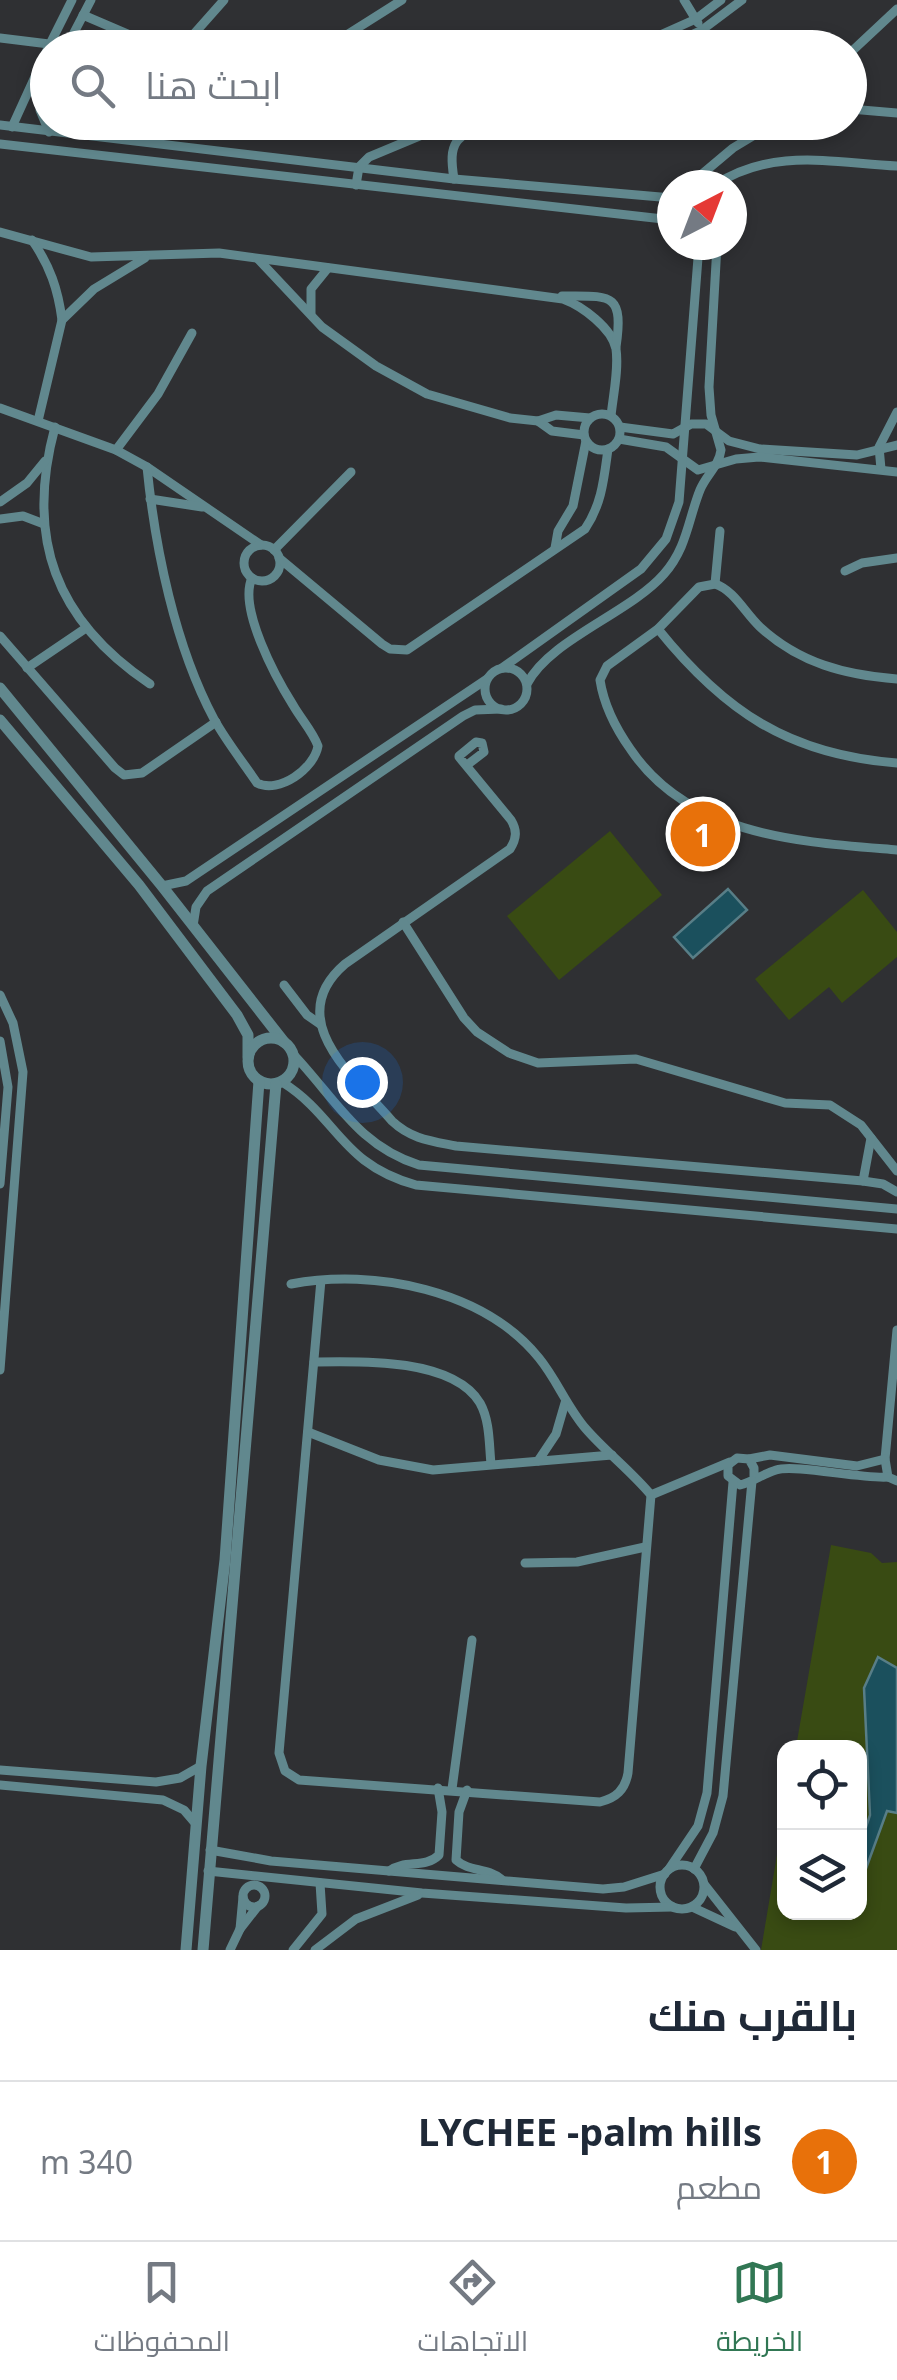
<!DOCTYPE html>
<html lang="ar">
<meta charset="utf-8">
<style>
body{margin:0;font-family:"Noto Sans",Cairo,sans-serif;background:#f6f6f7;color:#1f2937;direction:rtl}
.controls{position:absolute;right:30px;bottom:30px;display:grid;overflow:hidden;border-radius:20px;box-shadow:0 5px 15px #0003}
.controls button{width:90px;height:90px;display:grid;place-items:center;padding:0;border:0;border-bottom:2px solid #e0e1e3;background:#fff;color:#1f2937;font:50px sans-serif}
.compass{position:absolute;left:657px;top:170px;width:90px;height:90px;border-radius:50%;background:#fff;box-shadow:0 5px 15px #0003;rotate:42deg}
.you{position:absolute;left:362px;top:1082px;width:35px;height:35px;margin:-25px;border:8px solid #fff;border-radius:50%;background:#1a73e8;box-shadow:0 0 0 15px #1a73e833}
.badge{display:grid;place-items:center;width:65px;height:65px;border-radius:50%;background:#317754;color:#fff;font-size:32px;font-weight:700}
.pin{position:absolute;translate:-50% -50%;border:5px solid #fff;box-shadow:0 2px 10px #0006}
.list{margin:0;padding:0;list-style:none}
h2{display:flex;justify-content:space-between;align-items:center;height:130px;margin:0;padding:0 40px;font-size:42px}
h2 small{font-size:32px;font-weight:400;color:#747a83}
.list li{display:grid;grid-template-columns:65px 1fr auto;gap:30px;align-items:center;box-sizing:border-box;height:160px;padding:0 40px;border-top:2px solid #e0e1e3}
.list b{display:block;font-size:38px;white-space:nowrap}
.list p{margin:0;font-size:32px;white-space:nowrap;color:#747a83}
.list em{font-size:32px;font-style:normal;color:#747a83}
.icon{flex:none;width:55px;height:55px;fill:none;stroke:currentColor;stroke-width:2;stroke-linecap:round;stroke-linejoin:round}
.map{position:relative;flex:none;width:897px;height:1950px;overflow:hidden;direction:ltr}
.search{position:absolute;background:#fff;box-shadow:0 5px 15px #0003;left:30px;right:30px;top:30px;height:110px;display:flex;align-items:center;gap:25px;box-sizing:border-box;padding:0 35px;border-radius:55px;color:#747a83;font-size:38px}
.sheet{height:290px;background:#fff}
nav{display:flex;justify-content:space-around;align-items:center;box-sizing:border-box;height:140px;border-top:2px solid #e0e1e3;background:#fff;font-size:28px;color:#747a83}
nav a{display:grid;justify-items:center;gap:5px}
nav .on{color:#317754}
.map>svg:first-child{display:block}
</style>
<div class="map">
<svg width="897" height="1950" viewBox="0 0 897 1950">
<rect width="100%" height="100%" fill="#2f3033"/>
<g fill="#394b13">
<path d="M610,831L662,895L559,980L507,916Z"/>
<path d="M863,890L897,932V957L842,1003L829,987L789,1020L755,979Z"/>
<path d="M831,1545L871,1553L882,1563L897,1562V1950H761L784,1813V1912H860V1748L796,1747Z"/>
</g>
<g fill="#1b505d" stroke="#587e87" stroke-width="2.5">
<path d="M728,889L747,910L693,958L674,937Z"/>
<path d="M878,1657L897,1668V1813L887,1811L860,1885V1845L870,1815L864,1688Z"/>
</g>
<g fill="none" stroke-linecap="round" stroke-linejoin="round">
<g stroke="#61888e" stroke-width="9">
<path d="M684,0L698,23"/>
<path d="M83,15L132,36L220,48"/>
<path d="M0,38L49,44"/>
<path d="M185,44L224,0"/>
<path d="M48,48L72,0"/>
<path d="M66,48L91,0"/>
<path d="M326,48L402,0"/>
<path d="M631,48L696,19L721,0"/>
<path d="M663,48L702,30L742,0"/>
<path d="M850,53L897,9"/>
<path d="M48,87L40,110L49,132"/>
<path d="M850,109L897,113"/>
<path d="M0,125L454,179L672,198"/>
<path d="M12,127L48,48"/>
<path d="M0,144L672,220"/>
<path d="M454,179C448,142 455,137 488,122"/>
<path d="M356,185L359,167L369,157L453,122"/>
<path d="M689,185L733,148L776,122"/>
<path d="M715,185C772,147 834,163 897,166"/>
<path d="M0,232L91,257L219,253L563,299C582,306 612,328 616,349C619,369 613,396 611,416"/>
<path d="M32,240C50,266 58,289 62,320"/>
<path d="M258,259L322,327L376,366L427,394L510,418L538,421L556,415L590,418"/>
<path d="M562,296C611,296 624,292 616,347"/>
<path d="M311,313V289L328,268"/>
<path d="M0,408L116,450L147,467L261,545"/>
<circle cx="602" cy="432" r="18"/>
<path d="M38,421L62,320L94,289L145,258"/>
<path d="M538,421L552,431L584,435"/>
<path d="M55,427C25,538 55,620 150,684"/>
<path d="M620,427L673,434L691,424H706L729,441L760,449L857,455L897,445"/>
<path d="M619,439L666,447L698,470L736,459L759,457L897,472"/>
<path d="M116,450L158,394L192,333"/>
<path d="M147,467C155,548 175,646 214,719C226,741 243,762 257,783C279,794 314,769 318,746C313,732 301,719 293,705C276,678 238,608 252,578"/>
<path d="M881,469L879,447L897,412"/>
<path d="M150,499L202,507"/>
<path d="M0,502L27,483L45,461"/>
<path d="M0,519L23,516L44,524"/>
<circle cx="262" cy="563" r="18"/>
<path d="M555,548L558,531L573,506L586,441"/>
<path d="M274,550L351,472"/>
<path d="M279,558L382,644L390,649L407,650L585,529C602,504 604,478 608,449"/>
<path d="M845,571L862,563L897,558"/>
<path d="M715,584L720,531"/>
<path d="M658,629C724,711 789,755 897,763"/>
<path d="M0,636L115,768L124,775L142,773L216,722"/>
<circle cx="506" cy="689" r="21"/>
<path d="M27,668L86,628"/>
<path d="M502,668L641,569L666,539L679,502L699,245"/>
<path d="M897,679C845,675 799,663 760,627C745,613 734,590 715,584L699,587L658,629L607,666L600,680C604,706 616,729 631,750C690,837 802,842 897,850"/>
<path d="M527,684C549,640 630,613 664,574C687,548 688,520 700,490C706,475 719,466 721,450L711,415L709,387L717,245"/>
<path d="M467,765L484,752L482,743L476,742L459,756V757L511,820C517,830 517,838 510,849L345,964C281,1019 354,1077 392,1121C411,1139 431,1141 456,1146L863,1181L883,1184L897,1192"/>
<path d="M162,886L186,881L487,679"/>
<path d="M403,922L464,1018L477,1032L509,1053L538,1063L636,1059L785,1103L830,1105L861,1125L897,1171"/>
<path d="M193,926L196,907L207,891L463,716L475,710L501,709"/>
<path d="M284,985L307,1015L320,1024"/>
<path d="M0,995L13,1023L23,1072L0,1370"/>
<path d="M0,1041L8,1087L0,1184"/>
<path d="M293,1054C335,1098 358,1146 419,1165L897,1209"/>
<path d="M282,1082C338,1117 340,1164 416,1185L897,1229"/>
<path d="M863,1181L871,1138"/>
<path d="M291,1284C374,1268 484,1290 539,1358C557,1380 567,1407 586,1429C606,1452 631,1471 651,1495L628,1773C625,1790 616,1798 600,1802L299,1780L285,1771L279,1753L321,1280"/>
<path d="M897,1330L885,1459L888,1477L897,1481"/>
<path d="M314,1362C360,1361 453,1358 480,1403C490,1421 489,1444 491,1464"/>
<path d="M308,1432L379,1460L433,1470L612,1455"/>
<path d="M749,1459L770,1455L857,1466L885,1459"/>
<path d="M538,1461L556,1434L565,1403"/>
<path d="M754,1478V1468L749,1459L737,1458L728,1465V1476L740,1485C752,1482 763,1474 776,1470C795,1464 860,1479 888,1477"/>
<path d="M651,1495L730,1462"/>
<path d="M525,1563L577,1562L645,1547"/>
<path d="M0,1770L156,1782L180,1778L201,1766"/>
<path d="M0,1785L163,1800L184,1810L196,1824"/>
<path d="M452,1789L472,1640"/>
<path d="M467,1790L459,1812L456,1860C469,1872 487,1867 501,1879"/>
<path d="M210,1850L271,1861L603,1889L624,1887L665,1874"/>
<circle cx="682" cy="1887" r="22"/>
<path d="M669,1869L698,1826L707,1793L733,1482"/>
<path d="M694,1869L713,1833L723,1796L752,1481"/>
<path d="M208,1871L422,1893L626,1908L673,1907"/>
<path d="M389,1871C405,1859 425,1869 439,1855L442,1812L438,1788"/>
<path d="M704,1884L756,1950"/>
<circle cx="254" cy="1896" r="11"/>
<path d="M692,1907L735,1927"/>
<path d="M240,1929L243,1897"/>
<path d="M230,1950L240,1929L258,1906"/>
<path d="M293,1950L322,1914L320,1883"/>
<path d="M315,1950L356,1919L418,1895"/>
</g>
<g stroke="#61888e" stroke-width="11">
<path d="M0,688L162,886L284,1042"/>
<path d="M0,720L139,885L237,1015L248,1035V1057"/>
<circle cx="271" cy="1061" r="23"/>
<path d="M186,1950L201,1766L225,1560L259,1081"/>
<path d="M203,1950L276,1084"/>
</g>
</g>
</svg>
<div class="controls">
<button><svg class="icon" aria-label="locate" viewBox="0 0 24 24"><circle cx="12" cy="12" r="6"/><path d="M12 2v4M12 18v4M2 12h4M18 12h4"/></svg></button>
<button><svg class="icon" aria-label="layers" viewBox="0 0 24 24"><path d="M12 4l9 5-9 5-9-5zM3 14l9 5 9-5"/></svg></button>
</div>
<svg class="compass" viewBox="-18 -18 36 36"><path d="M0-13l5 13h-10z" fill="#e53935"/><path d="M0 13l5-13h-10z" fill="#747a83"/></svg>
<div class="you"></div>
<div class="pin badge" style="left:703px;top:834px;background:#e8710a">1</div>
<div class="search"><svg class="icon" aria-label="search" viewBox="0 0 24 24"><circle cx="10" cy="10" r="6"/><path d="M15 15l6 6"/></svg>ابحث هنا</div>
</div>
<section class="sheet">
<h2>بالقرب منك<small></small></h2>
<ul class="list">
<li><span class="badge" style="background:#e8710a">1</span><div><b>LYCHEE -palm hills</b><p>مطعم</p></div><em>340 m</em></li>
</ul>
</section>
<nav>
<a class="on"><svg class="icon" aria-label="map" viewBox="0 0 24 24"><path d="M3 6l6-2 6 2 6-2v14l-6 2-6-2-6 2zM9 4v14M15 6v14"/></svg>الخريطة</a>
<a><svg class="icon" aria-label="directions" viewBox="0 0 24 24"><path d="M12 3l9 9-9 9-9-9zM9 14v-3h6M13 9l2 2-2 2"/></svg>الاتجاهات</a>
<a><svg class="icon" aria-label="saved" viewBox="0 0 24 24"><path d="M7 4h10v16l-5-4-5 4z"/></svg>المحفوظات</a>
</nav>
